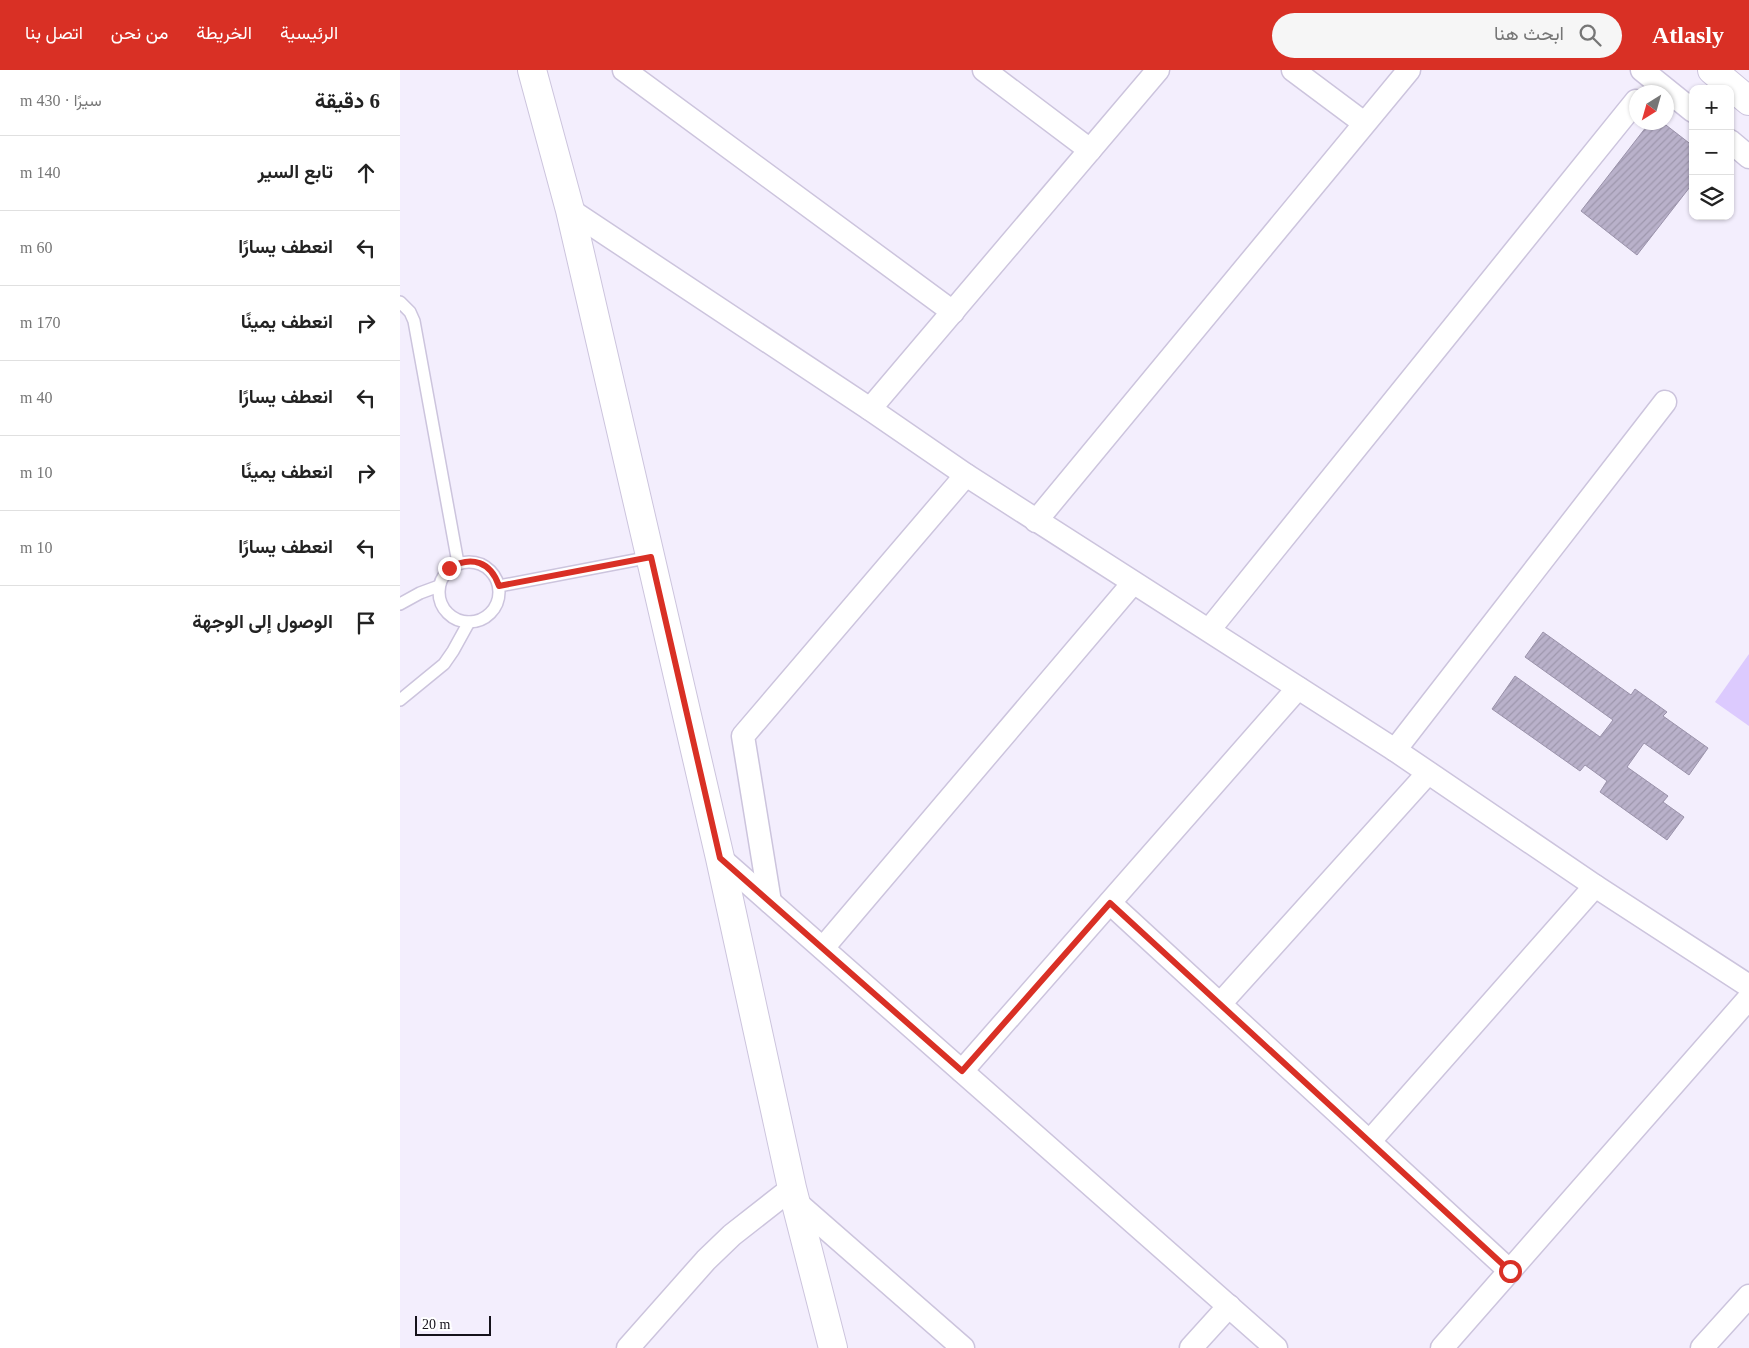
<!DOCTYPE html>
<html lang="ar">
<meta charset="utf-8">
<style>
body{margin:0;font-family:"Times New Roman",Vazirmatn,serif;background:#f6f6f6;color:#222;direction:rtl}
.controls{position:absolute;right:15px;top:15px;display:grid;overflow:hidden;border-radius:10px;box-shadow:0 1px 4px #0004}
.controls button{width:45px;height:45px;display:grid;place-items:center;padding:0;border:0;border-bottom:1px solid #e0e0e0;background:#fff;color:#222;font:25px sans-serif}
.compass{position:absolute;left:1229px;top:15px;width:45px;height:45px;border-radius:50%;background:#fff;box-shadow:0 1px 4px #0004;rotate:217deg}
.scale{position:absolute;left:15px;bottom:12px;width:76px;box-sizing:border-box;padding-left:5px;border:2px solid #15121b;border-top:0;font-size:14px;line-height:18px;white-space:nowrap;color:#15121b;-webkit-text-stroke:4px #fff;paint-order:stroke}
.stop{position:absolute;width:15px;height:15px;margin:-11px;border:4px solid #d93025;border-radius:50%;background:#fff}
.stop.end{background:#d93025;border-color:#fff;box-shadow:0 1px 5px #0008}
.list{margin:0;padding:0;list-style:none}
h2{display:flex;justify-content:space-between;align-items:center;height:65px;margin:0;padding:0 20px;font-size:21px}
h2 small{font-size:16px;font-weight:400;color:#767676}
.list li{display:grid;grid-template-columns:32px 1fr auto;gap:15px;align-items:center;box-sizing:border-box;height:75px;padding:0 20px;border-top:1px solid #e0e0e0}
.list b{display:block;font-size:19px;white-space:nowrap}
.list em{font-size:16px;font-style:normal;color:#767676}
.icon{flex:none;width:28px;height:28px;fill:none;stroke:currentColor;stroke-width:2;stroke-linecap:round;stroke-linejoin:round}
.map{position:relative;flex:none;width:1349px;height:1278px;overflow:hidden;direction:ltr}
header{display:flex;align-items:center;gap:30px;box-sizing:border-box;height:70px;padding:0 25px;background:#d93025;color:#fff}
header strong{font-size:24px}
nav{display:flex;gap:28px;margin-inline-start:auto;font-size:18px}
.search{width:350px;height:45px;background:#f6f6f6;display:flex;align-items:center;gap:12px;box-sizing:border-box;padding:0 18px;border-radius:28px;color:#767676;font-size:19px}
main{display:flex}
aside{flex:1;background:#fff}
.map>svg:first-child{display:block}
</style>
<header>
<strong>Atlasly</strong>
<div class="search"><svg class="icon" aria-label="search" viewBox="0 0 24 24"><circle cx="10" cy="10" r="6"/><path d="M15 15l6 6"/></svg>ابحث هنا</div>
<nav><a>الرئيسية</a><a>الخريطة</a><a>من نحن</a><a>اتصل بنا</a></nav>
</header>
<main>
<div class="map">
<svg width="1349" height="1278" viewBox="0 0 1349 1278">
<defs>
<pattern id="building-hatch" width="6" height="6" patternUnits="userSpaceOnUse" patternTransform="scale(1.25)"><rect width="6" height="6" fill="#b9b1ca"/><path d="M-1 1l2-2M0 6l6-6M5 7l2-2" fill="none" stroke="#9e97ad"/></pattern>
</defs>
<rect width="100%" height="100%" fill="#f3eefd"/>
<path fill="#dccafe" d="M1349,584V656L1315,632Z"/>
<g fill="url(#building-hatch)" stroke="#9a92aa">
<path d="M1250,52H1262L1293,76V113L1237,185L1181,141Z"/>
<path d="M1143,562L1231,625L1235,619L1267,642L1263,646L1308,678L1289,705L1244,673L1227,697L1268,726L1263,732L1284,747L1267,770L1200,722L1207,711L1185,695L1180,701L1092,639L1115,606L1200,667L1213,650L1125,587Z"/>
</g>
<g fill="none" stroke-linecap="round" stroke-linejoin="round">
<g stroke="#ccc4dd" stroke-width="14">
<g id="service">
<path d="M0,232L10,242L14,251L58,493"/>
<circle cx="69" cy="522" r="30"/>
<path d="M99,516L251,487"/>
<path d="M0,534L20,523L39,516"/>
<path d="M0,630L44,594L53,581L69,552"/>
</g>
</g>
<g stroke="#ccc4dd" stroke-width="25">
<g id="minor">
<path d="M224,0L553,242"/>
<path d="M584,0L690,80"/>
<path d="M893,0L964,53"/>
<path d="M1242,0L1293,41"/>
<path d="M1330,71L1349,87"/>
<path d="M170,140L470,339L566,405L995,680L1195,816L1349,916"/>
<path d="M470,339L758,0"/>
<path d="M636,451L1009,0"/>
<path d="M809,560L1236,31"/>
<path d="M995,680L1265,332"/>
<path d="M320,788L876,1278"/>
<path d="M370,832L343,666L566,405"/>
<path d="M710,833L1110,1201"/>
<path d="M423,878L733,513"/>
<path d="M820,934L1028,703"/>
<path d="M562,1001L898,618"/>
<path d="M970,1071L1195,816"/>
<path d="M396,1132L563,1278"/>
<path d="M228,1278L306,1190L332,1165L392,1118"/>
<path d="M791,1278L829,1236"/>
<path d="M1042,1278L1349,928"/>
<path d="M1302,1278L1349,1226"/>
</g>
</g>
<g stroke="#ccc4dd" stroke-width="30">
<path id="tertiary" d="M132,0L170,140L320,788L392,1118L433,1278"/>
</g>
<g stroke="#ccc4dd" stroke-width="30">
<path id="trunk" d="M1312,0L1349,31"/>
</g>
<use href="#service" stroke="#fff" stroke-width="11"/>
<use href="#minor" stroke="#fff" stroke-width="22"/>
<use href="#tertiary" stroke="#fff" stroke-width="28"/>
<use href="#trunk" stroke="#fff" stroke-width="28"/>
</g>
<g fill="none" stroke-linecap="round" stroke-linejoin="round">
<path stroke="#d93025" stroke-width="6" d="M49,498C72,485 91,492 99,516L251,487L320,788L562,1001L710,833L1110,1201"/>
</g>
</svg>
<div class="controls">
<button>+</button>
<button>−</button>
<button><svg class="icon" aria-label="layers" viewBox="0 0 24 24"><path d="M12 4l9 5-9 5-9-5zM3 14l9 5 9-5"/></svg></button>
</div>
<svg class="compass" viewBox="-18 -18 36 36"><path d="M0-13l5 13h-10z" fill="#e53935"/><path d="M0 13l5-13h-10z" fill="#767676"/></svg>
<div class="scale">20 m</div>
<div class="stop" style="left:1110px;top:1201px"></div>
<div class="stop end" style="left:49px;top:498px"></div>
</div>
<aside>
<h2>6 دقيقة<small>سيرًا · 430 m</small></h2>
<ul class="list">
<li><svg class="icon" aria-label="ahead" viewBox="0 0 24 24"><path d="M12 20V5M6 11l6-6 6 6"/></svg><div><b>تابع السير</b></div><em>140 m</em></li>
<li><svg class="icon" aria-label="left" viewBox="0 0 24 24"><path d="M17 20v-9H6M10 6l-5 5 5 5"/></svg><div><b>انعطف يسارًا</b></div><em>60 m</em></li>
<li><svg class="icon" aria-label="right" viewBox="0 0 24 24"><path d="M7 20v-9h11M14 6l5 5-5 5"/></svg><div><b>انعطف يمينًا</b></div><em>170 m</em></li>
<li><svg class="icon" aria-label="left" viewBox="0 0 24 24"><path d="M17 20v-9H6M10 6l-5 5 5 5"/></svg><div><b>انعطف يسارًا</b></div><em>40 m</em></li>
<li><svg class="icon" aria-label="right" viewBox="0 0 24 24"><path d="M7 20v-9h11M14 6l5 5-5 5"/></svg><div><b>انعطف يمينًا</b></div><em>10 m</em></li>
<li><svg class="icon" aria-label="left" viewBox="0 0 24 24"><path d="M17 20v-9H6M10 6l-5 5 5 5"/></svg><div><b>انعطف يسارًا</b></div><em>10 m</em></li>
<li><svg class="icon" aria-label="arrive" viewBox="0 0 24 24"><path d="M6 21V4h12l-3 4 3 4H6"/></svg><div><b>الوصول إلى الوجهة</b></div></li>
</ul>
</aside>
</main>
